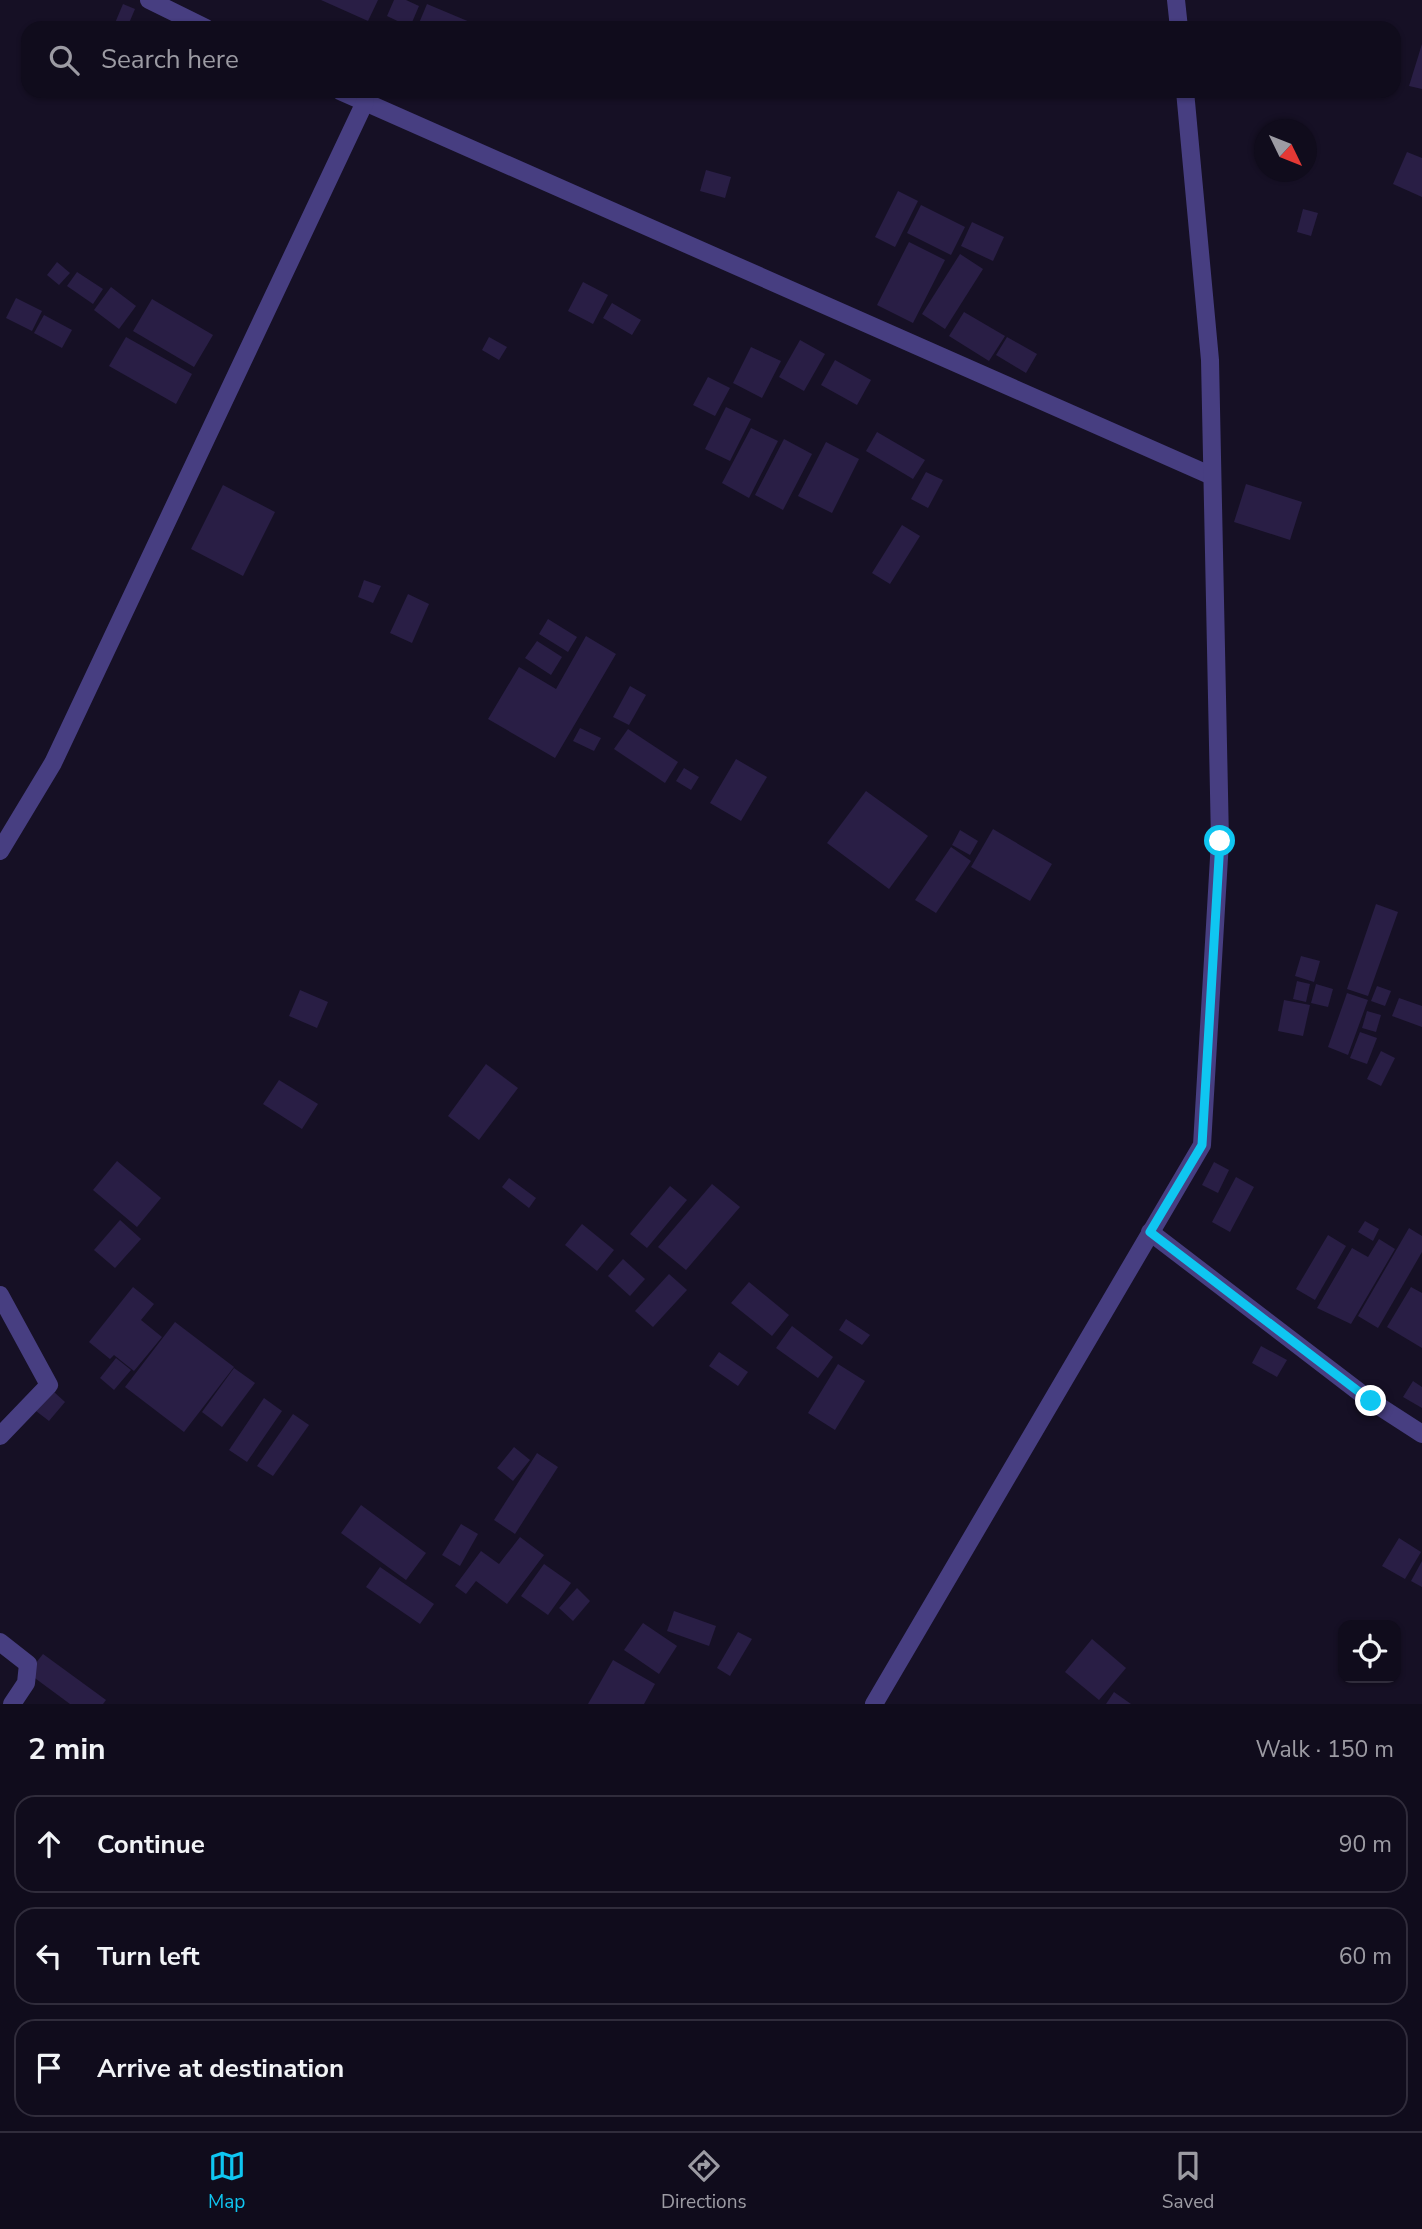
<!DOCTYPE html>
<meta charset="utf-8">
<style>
body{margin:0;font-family:"Nunito Sans",sans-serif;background:#191525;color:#f1f3f6}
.controls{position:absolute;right:21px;bottom:21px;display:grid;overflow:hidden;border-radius:14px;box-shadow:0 2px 5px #0004}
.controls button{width:63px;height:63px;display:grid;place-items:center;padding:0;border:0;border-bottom:2px solid #302c3b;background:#100c1c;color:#f1f3f6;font:35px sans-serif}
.compass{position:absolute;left:1254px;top:119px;width:63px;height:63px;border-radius:50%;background:#100c1c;box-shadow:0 2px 5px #0004;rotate:133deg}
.stop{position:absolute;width:21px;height:21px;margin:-16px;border:5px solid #0fc6f1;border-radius:50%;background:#fff}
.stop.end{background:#0fc6f1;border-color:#fff;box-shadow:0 2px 7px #0008}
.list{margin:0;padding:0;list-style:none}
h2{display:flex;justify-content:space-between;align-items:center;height:91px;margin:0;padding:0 28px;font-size:30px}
h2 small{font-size:23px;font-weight:400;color:#9c9ba3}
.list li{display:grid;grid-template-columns:46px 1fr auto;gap:21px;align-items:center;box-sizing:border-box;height:98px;margin:0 14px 14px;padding:0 14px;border:2px solid #302c3b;border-radius:21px}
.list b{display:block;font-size:26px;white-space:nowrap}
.list em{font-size:23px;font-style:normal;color:#9c9ba3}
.icon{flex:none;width:38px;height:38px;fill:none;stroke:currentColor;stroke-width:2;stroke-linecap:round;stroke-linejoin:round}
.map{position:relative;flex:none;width:1422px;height:1704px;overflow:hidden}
.search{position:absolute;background:#100c1c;box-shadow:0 2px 5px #0004;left:21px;right:21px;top:21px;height:77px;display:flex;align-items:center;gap:18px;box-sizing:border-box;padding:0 24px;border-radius:21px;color:#9c9ba3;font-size:26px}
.sheet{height:427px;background:#100c1c}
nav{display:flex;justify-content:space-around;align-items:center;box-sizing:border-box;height:98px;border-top:2px solid #302c3b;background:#100c1c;font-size:19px;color:#9c9ba3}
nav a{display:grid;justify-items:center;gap:4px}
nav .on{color:#0fc6f1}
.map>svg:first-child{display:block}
</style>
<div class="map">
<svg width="1422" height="1704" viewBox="0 0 1422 1704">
<rect width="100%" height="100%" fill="#161025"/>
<g fill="#291e45">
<path d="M321,0H378L368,21Z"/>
<path d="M394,0H406L419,6L410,27L387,16Z"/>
<path d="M123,4L135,9L127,28L115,23Z"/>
<path d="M427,4L477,25L476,28H417Z"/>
<path d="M1422,44V89L1409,86Z"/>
<path d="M1407,152L1422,158V197L1393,184Z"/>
<path d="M706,170L731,177L725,198L700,191Z"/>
<path d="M898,191L918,201L895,247L875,237Z"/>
<path d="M921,205L965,227L951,255L907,233Z"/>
<path d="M1303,209L1318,213L1311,236L1297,232Z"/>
<path d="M972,222L1004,237L993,261L961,246Z"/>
<path d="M909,242L945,260L913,323L877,305Z"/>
<path d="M960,254L983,269L945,329L922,314Z"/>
<path d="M57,262L70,273L59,285L47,275Z"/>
<path d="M77,272L103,289L93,304L67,286Z"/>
<path d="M583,282L608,295L593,324L568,311Z"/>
<path d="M111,287L136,306L119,329L94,310Z"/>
<path d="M16,298L42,311L32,331L6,318Z"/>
<path d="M152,299L213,335L194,367L133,331Z"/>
<path d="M612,303L641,320L632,335L603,318Z"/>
<path d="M964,312L1005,336L989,361L949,336Z"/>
<path d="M44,315L72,330L62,348L34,333Z"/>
<path d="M126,337L192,374L176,404L109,366Z"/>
<path d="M489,337L507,347L499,360L482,350Z"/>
<path d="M1007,337L1037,354L1026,373L996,355Z"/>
<path d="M800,340L825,354L804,391L779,377Z"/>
<path d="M751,347L781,361L762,398L733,383Z"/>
<path d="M835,360L871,380L857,405L821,385Z"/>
<path d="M708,377L730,388L715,416L693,405Z"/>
<path d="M726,407L751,419L730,461L705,449Z"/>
<path d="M751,428L778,441L749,498L722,483Z"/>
<path d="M877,432L925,460L913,479L866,451Z"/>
<path d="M784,439L812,454L783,510L755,495Z"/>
<path d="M826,442L859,459L832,513L798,496Z"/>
<path d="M926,472L943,480L928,508L911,499Z"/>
<path d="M1246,484L1302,502L1290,540L1234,522Z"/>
<path d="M223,485L275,512L243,576L191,549Z"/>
<path d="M902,525L920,536L890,584L872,573Z"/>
<path d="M364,580L381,586L373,603L358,597Z"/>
<path d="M408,594L429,604L412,643L390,633Z"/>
<path d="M548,619L577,637L568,652L539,634Z"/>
<path d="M586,636L616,654L555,758L488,719L519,667L556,689Z"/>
<path d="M537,641L562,657L551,675L525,658Z"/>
<path d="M630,686L646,695L629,725L613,717Z"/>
<path d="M580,728L601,738L594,751L573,741Z"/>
<path d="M628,729L678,762L665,783L614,749Z"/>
<path d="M736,759L767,777L741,821L710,803Z"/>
<path d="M684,768L699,777L691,790L676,781Z"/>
<path d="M866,791L928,836L889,889L827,843Z"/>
<path d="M993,829L1052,864L1030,901L971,867Z"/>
<path d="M960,830L978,841L970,855L952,845Z"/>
<path d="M951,847L971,861L936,913L915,900Z"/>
<path d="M1376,904L1398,912L1368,996L1347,989Z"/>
<path d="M1301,956L1320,961L1314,982L1295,976Z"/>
<path d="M1297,981L1310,984L1306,1002L1293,999Z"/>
<path d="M1316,984L1333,989L1328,1007L1311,1003Z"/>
<path d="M1377,986L1391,991L1385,1006L1371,1001Z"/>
<path d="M300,990L328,1002L317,1028L289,1016Z"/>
<path d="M1347,993L1368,1000L1348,1055L1328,1047Z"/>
<path d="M1399,998L1422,1006V1027L1392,1016Z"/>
<path d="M1284,1000L1310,1005L1303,1036L1278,1031Z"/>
<path d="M1367,1011L1381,1015L1376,1032L1362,1028Z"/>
<path d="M1360,1032L1377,1038L1367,1064L1350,1058Z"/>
<path d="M1381,1051L1395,1058L1381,1086L1367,1079Z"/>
<path d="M486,1064L518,1088L479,1140L448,1116Z"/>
<path d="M279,1080L318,1104L302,1129L263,1104Z"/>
<path d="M117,1161L161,1198L137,1227L93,1190Z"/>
<path d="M1214,1162L1229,1170L1218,1193L1202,1185Z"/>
<path d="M1236,1177L1254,1187L1230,1232L1212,1222Z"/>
<path d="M509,1178L536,1198L529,1208L502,1187Z"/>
<path d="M712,1184L740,1207L686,1270L658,1247Z"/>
<path d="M670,1186L687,1200L647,1248L630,1234Z"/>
<path d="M120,1220L141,1239L115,1268L94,1250Z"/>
<path d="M1365,1221L1379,1229L1373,1241L1358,1232Z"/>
<path d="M582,1224L614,1250L597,1271L565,1245Z"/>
<path d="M1409,1228L1422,1236V1252L1378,1328L1358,1316Z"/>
<path d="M1328,1235L1346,1246L1315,1300L1296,1289Z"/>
<path d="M1379,1239L1395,1249L1351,1324L1317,1308L1352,1248L1368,1257Z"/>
<path d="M623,1259L645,1279L630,1296L608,1276Z"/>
<path d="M669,1274L687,1290L653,1327L635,1311Z"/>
<path d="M749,1282L789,1315L772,1336L731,1303Z"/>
<path d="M133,1287L154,1304L141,1320L162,1337L134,1371L114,1355L110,1359L89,1342Z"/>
<path d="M1411,1287L1422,1293V1348L1387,1327Z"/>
<path d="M846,1319L870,1335L862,1345L839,1330Z"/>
<path d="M175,1322L234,1367L184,1432L125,1387Z"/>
<path d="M792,1326L833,1357L818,1378L776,1348Z"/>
<path d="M1261,1346L1287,1360L1277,1377L1252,1363Z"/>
<path d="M719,1352L748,1372L738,1386L709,1366Z"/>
<path d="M116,1358L131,1370L114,1390L100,1378Z"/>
<path d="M838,1364L865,1381L835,1430L808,1413Z"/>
<path d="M234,1368L255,1383L222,1427L202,1412Z"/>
<path d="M1413,1381L1422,1387V1408L1403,1397Z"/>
<path d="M53,1391L65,1402L49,1421L36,1411Z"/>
<path d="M264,1398L282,1411L247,1462L229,1450Z"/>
<path d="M293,1414L309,1425L273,1476L257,1466Z"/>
<path d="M514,1447L530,1460L513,1481L497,1468Z"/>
<path d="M537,1453L558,1467L515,1534L494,1520Z"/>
<path d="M361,1505L426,1553L406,1580L341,1533Z"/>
<path d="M461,1524L478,1534L460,1566L442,1555Z"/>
<path d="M520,1537L544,1555L507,1604L476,1581L466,1594L455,1586L481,1551L499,1564Z"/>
<path d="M1399,1538L1421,1552L1405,1579L1382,1566Z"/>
<path d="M1422,1561V1587L1411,1581Z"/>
<path d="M544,1564L571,1583L548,1615L521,1596Z"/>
<path d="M380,1567L434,1604L420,1624L366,1587Z"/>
<path d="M577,1588L590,1601L573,1621L559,1608Z"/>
<path d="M674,1611L716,1626L709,1646L667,1631Z"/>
<path d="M643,1623L677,1646L659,1674L624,1650Z"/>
<path d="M738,1632L752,1639L730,1676L717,1668Z"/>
<path d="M1092,1639L1126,1668L1099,1700L1065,1672Z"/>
<path d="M43,1654L106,1700L103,1704H70L28,1673Z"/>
<path d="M613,1660L655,1684L644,1704H588Z"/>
<path d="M1114,1692L1131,1704H1106Z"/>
</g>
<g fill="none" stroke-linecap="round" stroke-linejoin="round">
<g stroke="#473e81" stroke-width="18">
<path d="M149,0L206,28"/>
<path d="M1176,0L1179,28"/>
<path d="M340,91L1212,476"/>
<path d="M0,851L53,763L365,102"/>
<path d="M1150,1232L1371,1401L1422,1434"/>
<path d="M0,1295L49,1385L0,1436"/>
<path d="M0,1642L28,1664L26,1683L12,1704"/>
<path d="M874,1704L1202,1145L1220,841L1210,360L1185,91"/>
</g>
</g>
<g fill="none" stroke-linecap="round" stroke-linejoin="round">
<path stroke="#0fc6f1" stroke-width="9" d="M1220,841L1202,1145L1150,1232L1371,1401"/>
</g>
</svg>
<div class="controls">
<button><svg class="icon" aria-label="locate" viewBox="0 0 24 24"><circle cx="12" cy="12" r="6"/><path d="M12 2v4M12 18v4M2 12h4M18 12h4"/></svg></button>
</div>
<svg class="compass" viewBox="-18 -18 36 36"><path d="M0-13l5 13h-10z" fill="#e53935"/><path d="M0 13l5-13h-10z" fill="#9c9ba3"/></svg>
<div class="stop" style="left:1220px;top:841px"></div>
<div class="stop end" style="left:1371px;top:1401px"></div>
<div class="search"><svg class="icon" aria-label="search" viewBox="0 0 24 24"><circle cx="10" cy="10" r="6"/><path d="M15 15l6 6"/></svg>Search here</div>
</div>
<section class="sheet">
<h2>2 min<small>Walk · 150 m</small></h2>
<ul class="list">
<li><svg class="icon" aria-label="ahead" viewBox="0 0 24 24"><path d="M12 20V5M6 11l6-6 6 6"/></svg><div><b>Continue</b></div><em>90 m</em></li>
<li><svg class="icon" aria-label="left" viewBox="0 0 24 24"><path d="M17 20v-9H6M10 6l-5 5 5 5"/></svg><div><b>Turn left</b></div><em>60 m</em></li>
<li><svg class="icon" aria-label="arrive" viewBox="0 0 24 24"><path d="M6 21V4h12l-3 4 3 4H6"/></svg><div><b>Arrive at destination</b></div></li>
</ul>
</section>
<nav>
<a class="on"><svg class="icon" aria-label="map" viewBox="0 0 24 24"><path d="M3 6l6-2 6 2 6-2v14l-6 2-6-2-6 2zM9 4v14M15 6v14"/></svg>Map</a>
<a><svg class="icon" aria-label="directions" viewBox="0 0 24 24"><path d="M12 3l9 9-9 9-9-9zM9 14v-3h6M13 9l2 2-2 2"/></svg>Directions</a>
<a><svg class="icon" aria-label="saved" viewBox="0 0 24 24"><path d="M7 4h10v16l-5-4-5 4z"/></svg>Saved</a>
</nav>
